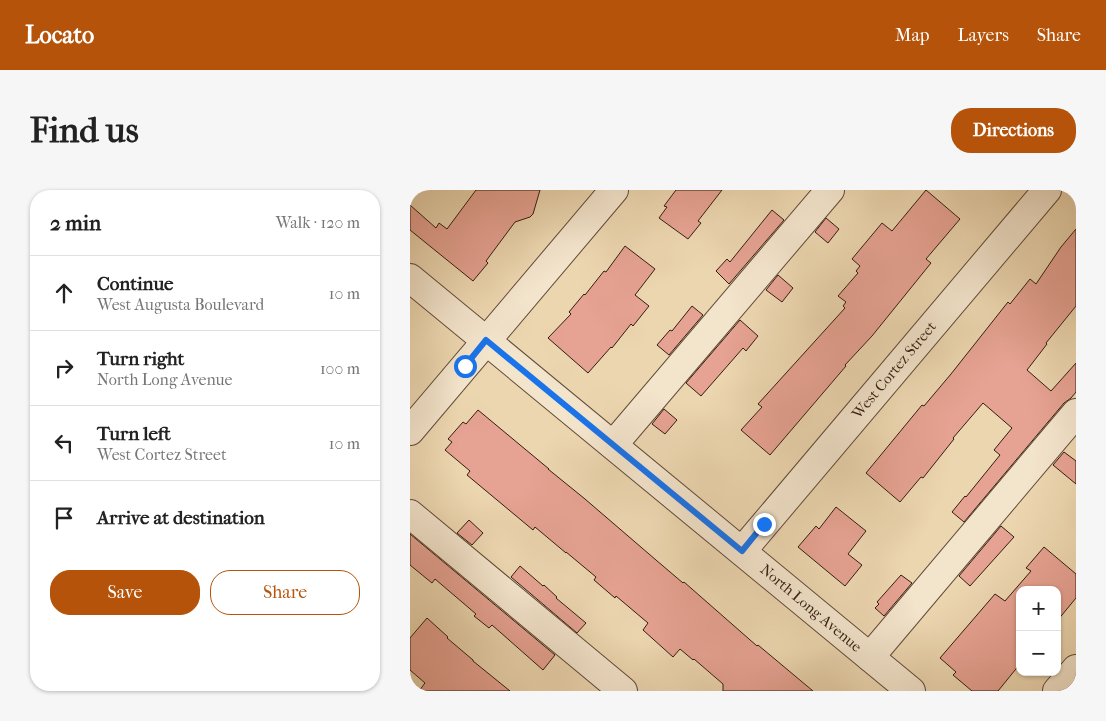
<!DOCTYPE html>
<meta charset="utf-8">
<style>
body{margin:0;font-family:"IM FELL French Canon",serif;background:#f6f6f6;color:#222}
.controls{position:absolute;right:15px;bottom:15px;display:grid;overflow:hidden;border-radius:10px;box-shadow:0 1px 4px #0004}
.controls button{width:45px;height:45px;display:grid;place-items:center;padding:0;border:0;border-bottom:1px solid #e0e0e0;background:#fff;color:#222;font:25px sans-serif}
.stop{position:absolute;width:15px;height:15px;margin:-11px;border:4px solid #1a73e8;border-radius:50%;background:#fff}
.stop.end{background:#1a73e8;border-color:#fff;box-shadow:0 1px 5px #0008}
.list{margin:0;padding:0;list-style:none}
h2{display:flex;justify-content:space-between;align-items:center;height:65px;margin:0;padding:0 20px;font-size:21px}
h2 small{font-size:16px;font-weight:400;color:#767676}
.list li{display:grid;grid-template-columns:32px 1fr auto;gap:15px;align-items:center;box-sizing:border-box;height:75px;padding:0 20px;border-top:1px solid #e0e0e0}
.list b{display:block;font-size:19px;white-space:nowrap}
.list p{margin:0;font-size:16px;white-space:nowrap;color:#767676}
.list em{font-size:16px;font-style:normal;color:#767676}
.actions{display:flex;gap:10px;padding:15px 20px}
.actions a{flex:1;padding:11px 0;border:1px solid #b45309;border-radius:20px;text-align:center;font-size:18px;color:#b45309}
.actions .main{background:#b45309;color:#fff}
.icon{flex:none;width:28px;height:28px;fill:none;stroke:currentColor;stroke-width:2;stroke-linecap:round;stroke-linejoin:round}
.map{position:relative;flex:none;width:666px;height:501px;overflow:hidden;border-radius:20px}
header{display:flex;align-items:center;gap:30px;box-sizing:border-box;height:70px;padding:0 25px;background:#b45309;color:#fff}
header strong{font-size:24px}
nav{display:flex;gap:28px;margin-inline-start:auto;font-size:18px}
.intro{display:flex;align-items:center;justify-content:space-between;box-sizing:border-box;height:120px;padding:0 30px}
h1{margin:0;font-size:35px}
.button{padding:12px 22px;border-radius:20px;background:#b45309;color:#fff;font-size:18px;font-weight:700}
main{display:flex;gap:30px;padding:0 30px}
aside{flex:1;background:#fff;border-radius:20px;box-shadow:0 1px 4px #0004}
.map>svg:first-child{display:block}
</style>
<header>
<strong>Locato</strong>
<nav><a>Map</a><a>Layers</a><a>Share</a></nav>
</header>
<div class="intro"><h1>Find us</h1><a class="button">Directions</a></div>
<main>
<aside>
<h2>2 min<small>Walk · 120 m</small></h2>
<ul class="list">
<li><svg class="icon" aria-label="ahead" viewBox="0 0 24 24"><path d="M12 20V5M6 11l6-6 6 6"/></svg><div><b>Continue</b><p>West Augusta Boulevard</p></div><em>10 m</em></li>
<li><svg class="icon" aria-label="right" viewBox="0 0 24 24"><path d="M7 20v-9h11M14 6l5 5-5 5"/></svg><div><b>Turn right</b><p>North Long Avenue</p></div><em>100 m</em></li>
<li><svg class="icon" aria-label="left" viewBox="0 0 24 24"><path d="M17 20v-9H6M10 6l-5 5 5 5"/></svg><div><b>Turn left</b><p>West Cortez Street</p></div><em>10 m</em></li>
<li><svg class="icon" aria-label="arrive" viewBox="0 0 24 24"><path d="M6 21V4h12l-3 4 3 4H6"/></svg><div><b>Arrive at destination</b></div></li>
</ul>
<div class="actions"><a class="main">Save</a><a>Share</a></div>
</aside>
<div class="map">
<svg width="666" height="501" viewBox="0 0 666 501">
<rect width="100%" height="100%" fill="#ecd6b0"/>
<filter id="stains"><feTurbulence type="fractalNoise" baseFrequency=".004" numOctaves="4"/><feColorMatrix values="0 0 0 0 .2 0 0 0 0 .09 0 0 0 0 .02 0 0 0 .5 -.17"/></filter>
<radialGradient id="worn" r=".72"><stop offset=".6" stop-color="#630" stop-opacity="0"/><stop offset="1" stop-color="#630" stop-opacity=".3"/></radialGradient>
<g fill="#e6a292" stroke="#331d10">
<path d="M66,0H130L123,24L120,27L105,32L76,71L78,73L63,91L0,40V15L26,38L29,33L37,39Z"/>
<path d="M266,0H312L288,31L291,33L278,49L249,28L257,17L254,16Z"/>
<path d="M516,0L550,29L516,69L521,73L462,146L435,175L436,176L360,265L331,240L352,217L348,214L435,118L433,116L436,112L428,106L448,83L446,81L450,76L442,69L472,33L482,41Z"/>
<path d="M362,20L374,30L319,94L306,81L317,69L320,72Z"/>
<path d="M416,28L429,39L418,53L405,42Z"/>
<path d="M666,39V116L636,153L637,154L617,180L641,201L666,173V202L661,208L654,213L554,332L542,322L555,306L556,307L590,265L584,260L602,238L573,213L543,248L544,249L513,288L511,287L490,312L456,283L512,215L514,216L541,184L598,112L600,114L620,89L626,94L651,57Z"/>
<path d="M215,56L245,79L225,105L239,116L223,136L221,134L202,158L201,157L178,183L138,148L161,124L159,122L174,104L175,105L194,81L196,82Z"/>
<path d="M368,85L383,98L372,112L356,100Z"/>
<path d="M282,116L293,125L259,165L247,155L260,140L262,141Z"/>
<path d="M330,130L348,146L336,161L333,158L291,206L276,193Z"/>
<path d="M254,219L267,230L255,244L242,234Z"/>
<path d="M68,220L139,279H138L175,309L246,370L273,393L274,392L347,456L348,455L403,501H313V494L284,469L283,470L270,459L263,467L233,440L238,433L206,406L205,408L184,390L186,387L156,362V363L125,337L123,340L57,285L60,281L35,260L42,252L38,249L53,232L56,234Z"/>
<path d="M654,262L666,271V294L643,275Z"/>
<path d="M426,317L456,341L438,364L452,375L435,396L388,357L406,336L409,339Z"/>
<path d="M59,330L73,343L62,355L47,343Z"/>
<path d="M591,336L604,347L560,396L549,386Z"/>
<path d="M0,344L145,465L133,480L82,435L79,438L64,426L66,424L25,389L22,393L0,375Z"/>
<path d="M634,357L666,384V408L647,431V400H610V474L588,501H562L543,485L546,482L530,468L585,404L595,411L621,381L616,378Z"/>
<path d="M110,376L133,396L134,395L147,407L146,408L176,433L167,443L101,387Z"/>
<path d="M491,385L502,393L474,426L465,418L469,414L467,412Z"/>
<path d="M17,428L38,447L37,448L63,470V471L100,501H9L15,493L0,480V448Z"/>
</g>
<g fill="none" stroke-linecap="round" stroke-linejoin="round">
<g stroke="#614b38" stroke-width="30">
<g id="minor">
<path d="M0,88L501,501"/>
<path d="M0,241L204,0"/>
<path d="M203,255L420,0"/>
<path d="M0,324L213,501"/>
<path d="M332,361L637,0"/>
<path d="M460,467L666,223"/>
<path d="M647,501L666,479"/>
</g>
</g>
<use href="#minor" stroke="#f3e4cc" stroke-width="28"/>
</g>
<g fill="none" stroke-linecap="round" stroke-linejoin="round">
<path stroke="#1a73e8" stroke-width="6" d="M55,176L76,150L332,361L354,334"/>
</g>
<g text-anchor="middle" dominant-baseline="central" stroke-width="5" stroke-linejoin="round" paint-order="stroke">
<g font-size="15" fill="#331d10" stroke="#f3e4cc">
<text transform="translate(484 180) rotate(-50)">West Cortez Street</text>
<text transform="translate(401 418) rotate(40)">North Long Avenue</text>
</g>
</g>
<rect width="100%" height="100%" filter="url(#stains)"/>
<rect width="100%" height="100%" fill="url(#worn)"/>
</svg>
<div class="controls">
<button>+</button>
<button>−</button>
</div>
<div class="stop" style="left:55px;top:176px"></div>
<div class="stop end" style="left:354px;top:334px"></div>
</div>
</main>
